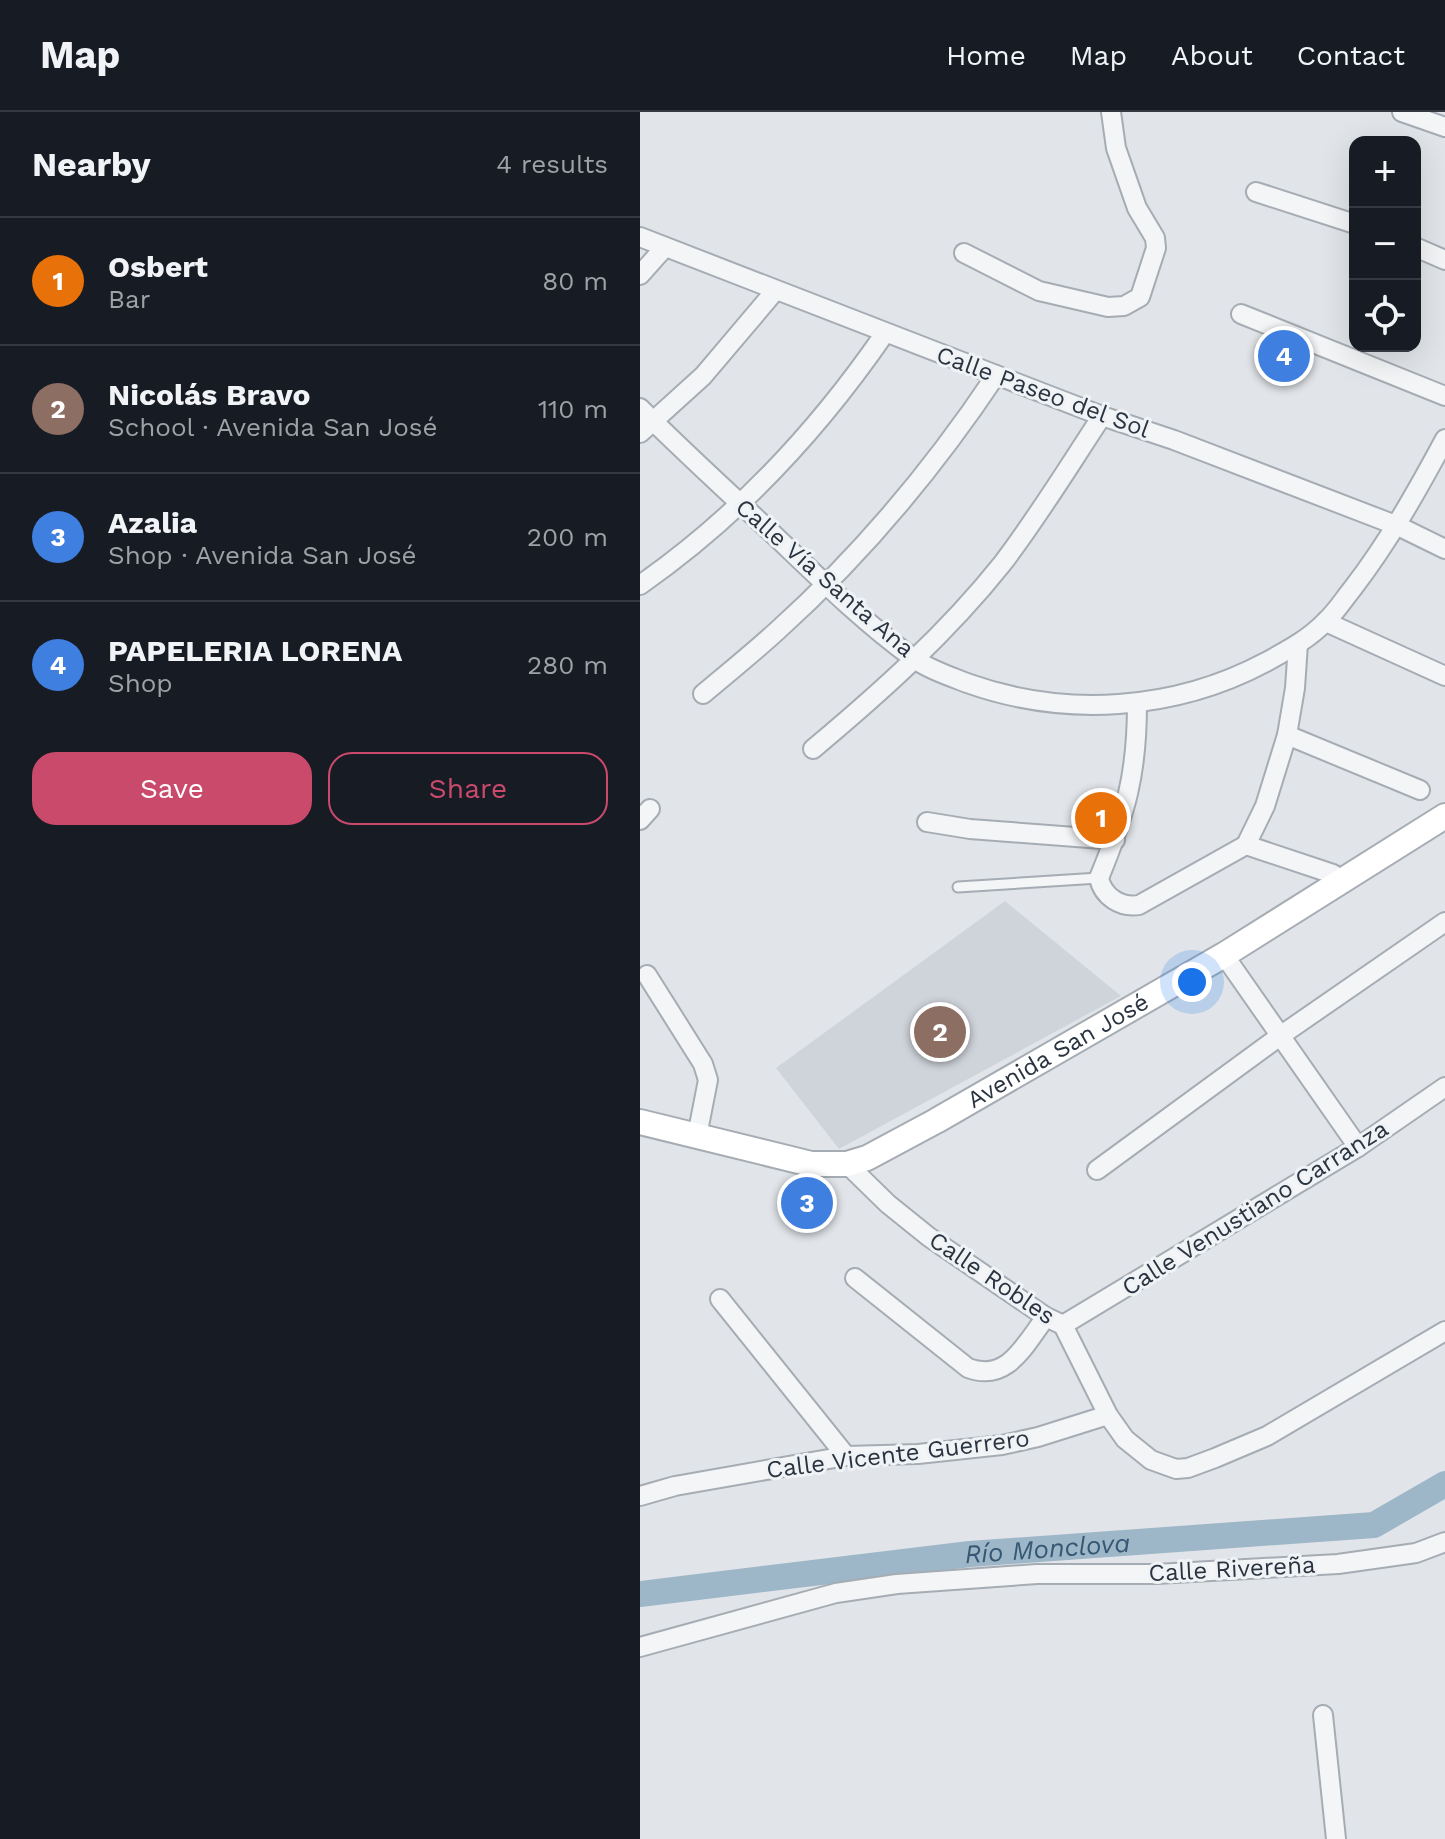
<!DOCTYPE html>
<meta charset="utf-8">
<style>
body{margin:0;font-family:"Work Sans",sans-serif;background:#242831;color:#f1f3f6}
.controls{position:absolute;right:24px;top:24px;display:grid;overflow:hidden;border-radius:16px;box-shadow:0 8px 32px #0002}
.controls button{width:72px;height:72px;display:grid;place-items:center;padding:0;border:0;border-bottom:2px solid #363941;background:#171b24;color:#f1f3f6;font:40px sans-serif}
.you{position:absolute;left:552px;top:870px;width:28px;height:28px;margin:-20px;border:6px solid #fff;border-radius:50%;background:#1a73e8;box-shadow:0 0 0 12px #1a73e833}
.badge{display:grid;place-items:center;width:52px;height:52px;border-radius:50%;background:#ca4a6b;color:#fff;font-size:26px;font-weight:700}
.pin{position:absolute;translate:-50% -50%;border:4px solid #fff;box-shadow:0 2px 8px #0006}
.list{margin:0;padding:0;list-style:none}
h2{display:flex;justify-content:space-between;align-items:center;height:104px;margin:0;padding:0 32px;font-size:34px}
h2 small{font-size:26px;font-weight:400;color:#9ea1a6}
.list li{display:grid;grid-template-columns:52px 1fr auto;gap:24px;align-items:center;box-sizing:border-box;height:128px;padding:0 32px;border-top:2px solid #363941}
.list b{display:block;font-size:30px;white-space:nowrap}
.list p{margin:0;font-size:26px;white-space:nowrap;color:#9ea1a6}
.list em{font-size:26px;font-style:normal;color:#9ea1a6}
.actions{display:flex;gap:16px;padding:24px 32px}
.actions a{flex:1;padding:18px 0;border:2px solid #ca4a6b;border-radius:24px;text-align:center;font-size:28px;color:#ca4a6b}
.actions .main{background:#ca4a6b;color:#fff}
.icon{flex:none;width:44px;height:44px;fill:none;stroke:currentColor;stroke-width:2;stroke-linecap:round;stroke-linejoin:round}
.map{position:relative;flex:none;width:805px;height:1727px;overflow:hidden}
header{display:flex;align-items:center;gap:48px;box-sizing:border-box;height:112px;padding:0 40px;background:#171b24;border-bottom:2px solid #363941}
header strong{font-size:38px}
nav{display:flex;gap:44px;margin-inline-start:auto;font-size:28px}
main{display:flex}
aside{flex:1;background:#171b24}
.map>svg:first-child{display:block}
</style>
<header>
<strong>Map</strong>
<nav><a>Home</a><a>Map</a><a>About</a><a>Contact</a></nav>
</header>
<main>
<aside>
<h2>Nearby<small>4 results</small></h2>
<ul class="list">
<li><span class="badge" style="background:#e8710a">1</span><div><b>Osbert</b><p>Bar</p></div><em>80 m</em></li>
<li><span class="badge" style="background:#8d6e63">2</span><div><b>Nicolás Bravo</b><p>School · Avenida San José</p></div><em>110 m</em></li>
<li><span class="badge" style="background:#3f7fe0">3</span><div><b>Azalia</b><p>Shop · Avenida San José</p></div><em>200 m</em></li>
<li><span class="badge" style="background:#3f7fe0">4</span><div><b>PAPELERIA LORENA</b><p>Shop</p></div><em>280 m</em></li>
</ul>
<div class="actions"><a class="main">Save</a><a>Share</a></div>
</aside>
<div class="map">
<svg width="805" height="1727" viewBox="0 0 805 1727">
<rect width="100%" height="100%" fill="#e1e5e9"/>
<path fill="#cfd4db" d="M365,789L481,884L199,1037L136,956Z"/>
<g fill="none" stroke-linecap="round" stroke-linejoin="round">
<path stroke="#9db6c8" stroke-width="26" id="s1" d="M0,1482L330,1442L734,1413L805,1372"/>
<g stroke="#a6acb3" stroke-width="13">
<path id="lane" d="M318,775L459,766"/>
</g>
<g stroke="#a6acb3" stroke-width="22">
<g id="street">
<path d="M762,0L805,15"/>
<path d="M616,80L715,112"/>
<path d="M0,125L462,304L534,328L758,414L805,437"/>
<path d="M775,135L805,148"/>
<path d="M324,141L399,179L468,195L484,194L500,185L516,136L515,126L497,96L476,36L471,0"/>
<path d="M0,163L25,135"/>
<path d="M601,202L805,284"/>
<path d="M0,296C43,339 88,380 132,421C177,464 222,509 273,546C288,557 309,564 327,571C425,606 534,599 626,550C648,538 669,527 686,509C696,500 704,487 713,476C749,429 777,379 805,327"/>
<path d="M0,321L63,264L135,179"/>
<path d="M0,473C96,406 179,317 245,221"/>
<path d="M686,510L805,564"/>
<path d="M63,582C88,561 114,540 138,518C220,444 294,356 356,263"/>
<path d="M497,592C497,663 486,700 459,766C463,785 481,796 499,793L606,733L625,694L647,623L655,576L658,532"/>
<path d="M647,623L780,678"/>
<path d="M173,637C241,580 307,521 362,452C398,405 429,354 462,304"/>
<path d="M0,708L10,697"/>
<path d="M287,710L330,717L475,728"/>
<path d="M606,733L693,762"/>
<path d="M584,843L718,1035"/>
<path d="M7,863L63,952L68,968L57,1024"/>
<path d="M207,1052L248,1092L289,1125L406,1205L423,1213L468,1303L485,1327L511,1348L536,1357L548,1356L575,1346L627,1324L805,1219"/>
<path d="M457,1058L640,924L805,810"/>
<path d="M215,1166L328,1256C368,1271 385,1232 406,1205"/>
<path d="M80,1187L206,1344"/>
<path d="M423,1213L718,1035L805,975"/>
<path d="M0,1384L35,1374L206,1344L278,1342L362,1333L398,1325L468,1303"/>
<path d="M0,1535L196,1481L257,1472L397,1462H516L698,1452L776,1441L805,1430"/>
<path d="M683,1603L696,1727"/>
</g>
</g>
<g stroke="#a6acb3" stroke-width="28">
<g id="secondary">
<path id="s2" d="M0,1010L171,1052H207L227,1046L296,1009L584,843L805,704"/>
</g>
</g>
<use href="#lane" stroke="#f3f5f7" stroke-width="9"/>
<use href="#street" stroke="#f3f5f7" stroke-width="18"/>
<use href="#secondary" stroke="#fff" stroke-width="24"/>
</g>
<g text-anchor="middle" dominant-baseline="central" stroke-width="6" stroke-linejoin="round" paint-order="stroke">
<g font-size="24" fill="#2a3440" stroke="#f0f3f6">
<text transform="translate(403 280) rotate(20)">Calle Paseo del Sol</text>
<text transform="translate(185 466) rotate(41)">Calle Vía Santa Ana</text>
<text stroke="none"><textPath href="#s2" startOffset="452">Avenida San José</textPath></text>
<text transform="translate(615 1096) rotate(-32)">Calle Venustiano Carranza</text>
<text transform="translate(352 1166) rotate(34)">Calle Robles</text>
<text transform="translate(258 1342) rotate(-7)">Calle Vicente Guerrero</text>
<text transform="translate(592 1457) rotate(-3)">Calle Rivereña</text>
</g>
<g font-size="26" font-style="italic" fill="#355773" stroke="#f0f3f6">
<text stroke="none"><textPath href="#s1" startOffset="410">Río Monclova</textPath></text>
</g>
</g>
</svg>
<div class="controls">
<button>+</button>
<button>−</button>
<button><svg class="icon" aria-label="locate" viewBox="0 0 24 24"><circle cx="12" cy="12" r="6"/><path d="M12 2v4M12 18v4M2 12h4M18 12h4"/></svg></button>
</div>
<div class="you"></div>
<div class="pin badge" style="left:461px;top:706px;background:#e8710a">1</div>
<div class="pin badge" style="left:300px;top:920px;background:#8d6e63">2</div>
<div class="pin badge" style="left:167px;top:1091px;background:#3f7fe0">3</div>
<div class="pin badge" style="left:644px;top:244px;background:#3f7fe0">4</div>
</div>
</main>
